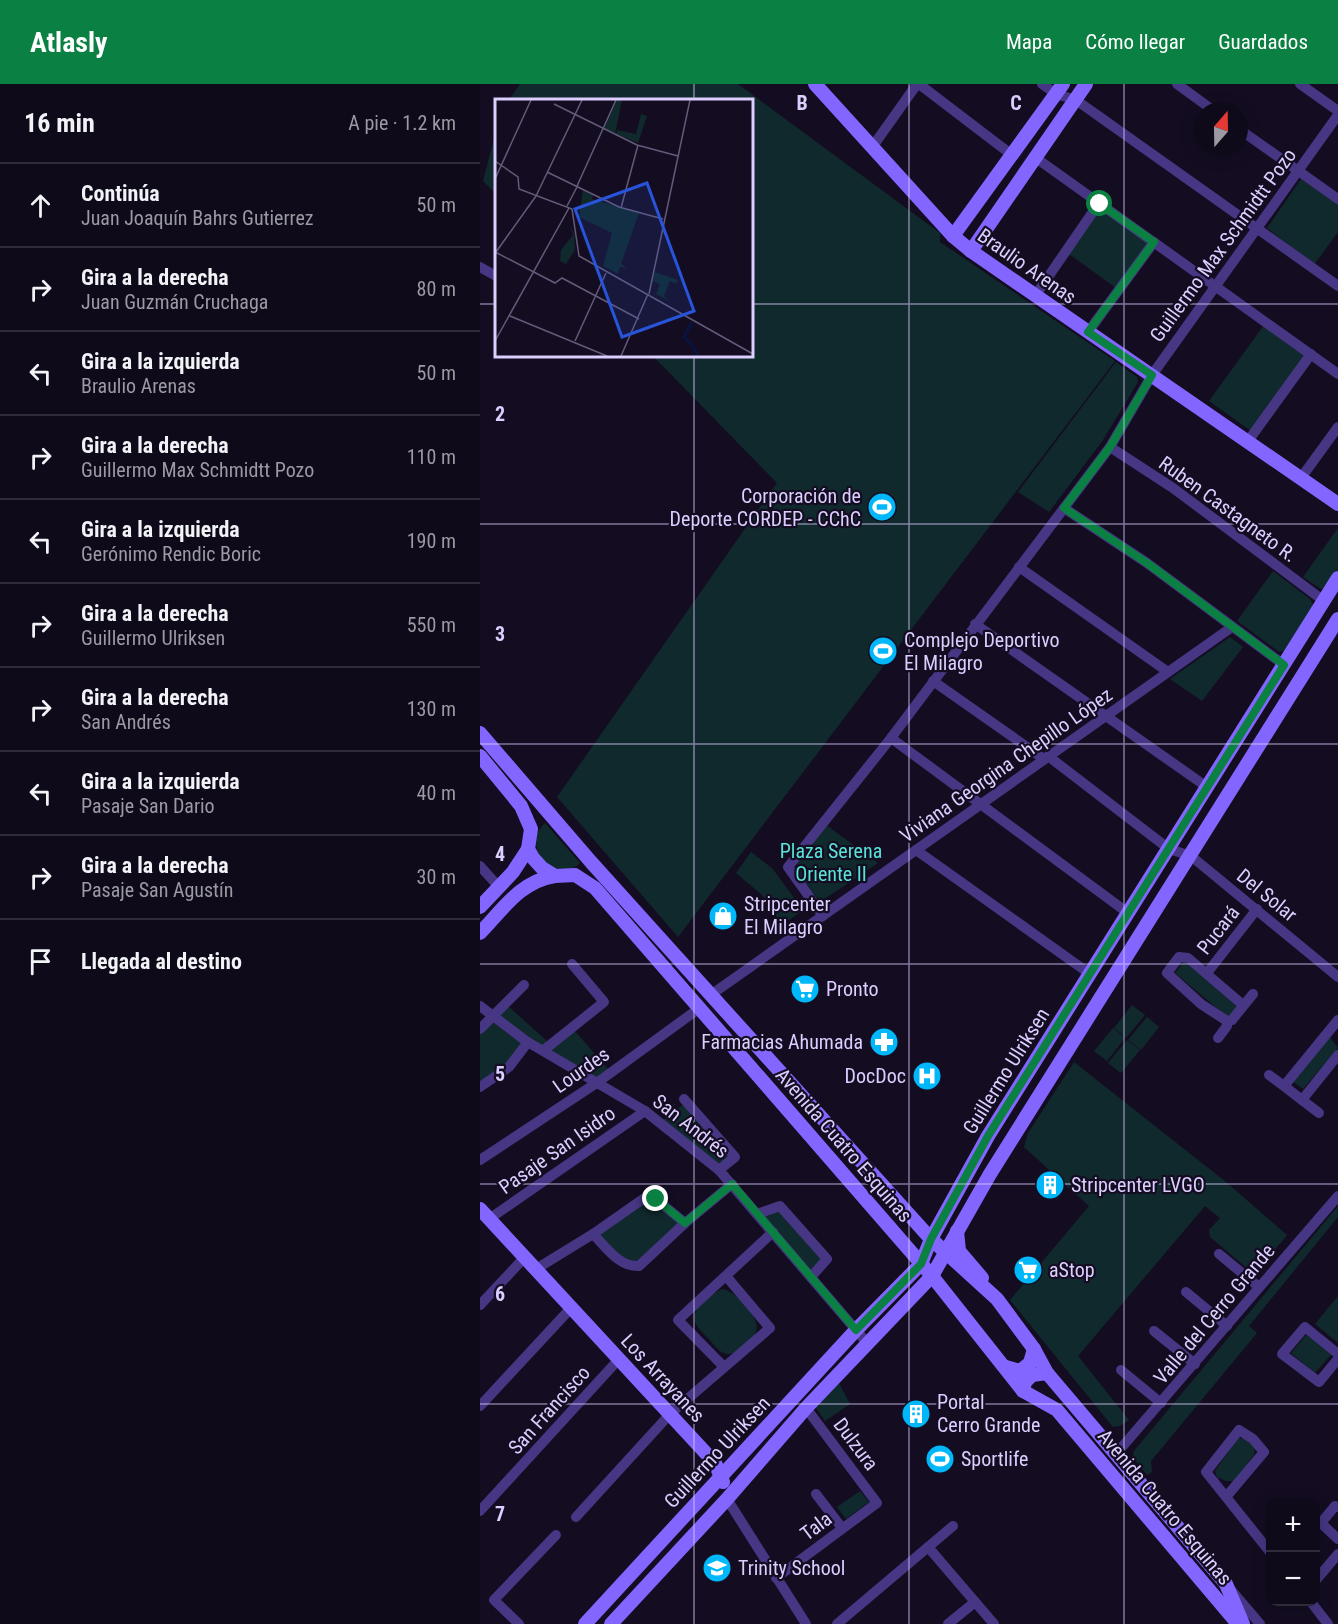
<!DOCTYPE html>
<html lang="es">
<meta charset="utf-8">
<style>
body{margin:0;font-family:"Roboto Condensed",sans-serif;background:#1d1827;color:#f1f3f6}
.controls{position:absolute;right:18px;bottom:18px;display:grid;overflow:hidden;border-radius:12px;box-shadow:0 3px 15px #0003}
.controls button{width:54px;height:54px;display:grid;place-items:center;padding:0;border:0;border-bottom:2px solid #2f2b39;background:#0f0a1a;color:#f1f3f6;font:30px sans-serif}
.compass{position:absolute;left:714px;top:18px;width:54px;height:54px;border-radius:50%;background:#0f0a1a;box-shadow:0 3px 15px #0003;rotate:20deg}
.stop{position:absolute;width:18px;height:18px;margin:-14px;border:4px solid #0b8043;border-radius:50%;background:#fff}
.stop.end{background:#0b8043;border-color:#fff;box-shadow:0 2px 6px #0008}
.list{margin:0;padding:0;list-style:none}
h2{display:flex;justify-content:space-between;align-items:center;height:78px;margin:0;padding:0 24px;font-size:26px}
h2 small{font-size:20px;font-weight:400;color:#9b9aa2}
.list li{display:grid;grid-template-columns:39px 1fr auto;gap:18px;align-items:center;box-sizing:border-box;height:84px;padding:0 24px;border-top:2px solid #2f2b39}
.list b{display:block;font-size:22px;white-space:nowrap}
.list p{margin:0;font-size:20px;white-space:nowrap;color:#9b9aa2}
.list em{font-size:20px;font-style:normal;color:#9b9aa2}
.icon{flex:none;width:33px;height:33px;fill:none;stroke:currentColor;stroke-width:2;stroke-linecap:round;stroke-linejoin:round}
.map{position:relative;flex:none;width:858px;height:1540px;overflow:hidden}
header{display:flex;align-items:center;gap:36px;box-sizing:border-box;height:84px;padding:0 30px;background:#0b8043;color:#fff}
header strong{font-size:28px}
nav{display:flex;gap:33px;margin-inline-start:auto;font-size:21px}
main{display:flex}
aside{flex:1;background:#0f0a1a}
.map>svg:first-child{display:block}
</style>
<header>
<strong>Atlasly</strong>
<nav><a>Mapa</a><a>Cómo llegar</a><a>Guardados</a></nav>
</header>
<main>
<aside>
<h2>16 min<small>A pie · 1.2 km</small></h2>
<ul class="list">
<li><svg class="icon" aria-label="ahead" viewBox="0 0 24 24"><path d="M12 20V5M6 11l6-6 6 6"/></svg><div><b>Continúa</b><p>Juan Joaquín Bahrs Gutierrez</p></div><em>50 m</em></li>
<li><svg class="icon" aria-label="right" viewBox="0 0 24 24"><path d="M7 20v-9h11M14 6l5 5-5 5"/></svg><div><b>Gira a la derecha</b><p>Juan Guzmán Cruchaga</p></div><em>80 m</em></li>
<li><svg class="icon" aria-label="left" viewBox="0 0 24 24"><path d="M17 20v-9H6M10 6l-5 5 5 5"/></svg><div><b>Gira a la izquierda</b><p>Braulio Arenas</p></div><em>50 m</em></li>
<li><svg class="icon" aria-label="right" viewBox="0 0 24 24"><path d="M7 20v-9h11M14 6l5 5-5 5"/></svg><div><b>Gira a la derecha</b><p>Guillermo Max Schmidtt Pozo</p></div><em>110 m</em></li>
<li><svg class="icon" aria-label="left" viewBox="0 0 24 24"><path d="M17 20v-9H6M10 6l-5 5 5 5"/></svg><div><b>Gira a la izquierda</b><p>Gerónimo Rendic Boric</p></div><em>190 m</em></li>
<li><svg class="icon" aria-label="right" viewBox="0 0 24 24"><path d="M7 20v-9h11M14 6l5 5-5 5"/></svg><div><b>Gira a la derecha</b><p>Guillermo Ulriksen</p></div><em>550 m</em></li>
<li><svg class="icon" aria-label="right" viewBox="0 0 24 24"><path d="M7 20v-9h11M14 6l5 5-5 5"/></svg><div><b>Gira a la derecha</b><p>San Andrés</p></div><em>130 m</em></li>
<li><svg class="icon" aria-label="left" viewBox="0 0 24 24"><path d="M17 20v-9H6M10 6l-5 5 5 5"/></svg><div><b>Gira a la izquierda</b><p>Pasaje San Dario</p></div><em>40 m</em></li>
<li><svg class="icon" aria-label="right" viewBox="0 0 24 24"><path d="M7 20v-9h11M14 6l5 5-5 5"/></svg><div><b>Gira a la derecha</b><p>Pasaje San Agustín</p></div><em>30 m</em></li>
<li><svg class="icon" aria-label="arrive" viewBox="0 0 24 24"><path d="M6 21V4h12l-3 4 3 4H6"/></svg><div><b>Llegada al destino</b></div></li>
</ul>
</aside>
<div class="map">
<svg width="858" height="1540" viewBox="0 0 858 1540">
<rect width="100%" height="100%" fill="#140d22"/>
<g fill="#10292d">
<path d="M40,0H258L460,149V158L635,277L198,853L77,713L297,399L173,272H272V16H29Z"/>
<path d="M16,47V110L3,97Z"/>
<path d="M821,95L858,120V148L834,181L787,144Z"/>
<path d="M620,125L667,158L668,163L636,204L589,170Z"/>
<path d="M784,241L825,271L771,347L729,317Z"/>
<path d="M636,278L657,293L658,298L623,356L569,428L538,408Z"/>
<path d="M858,444V485L846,504L841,505L823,493Z"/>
<path d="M793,487L830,515L834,522L806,566L799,568L757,537Z"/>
<path d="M750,553L763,563L722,617L690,595Z"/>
<path d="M65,739L100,779C75,802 39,762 65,739Z"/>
<path d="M345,740L398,779L340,818L317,787V779Z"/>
<path d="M271,768L292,784L323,826L302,841L282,811L256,789Z"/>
<path d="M704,877L760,925L750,935L695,889Z"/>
<path d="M652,921L665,931L646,954L634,944Z"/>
<path d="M28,922L68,958L63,962L17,932Z"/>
<path d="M667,933L679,943L661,966L648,956Z"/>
<path d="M12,937L44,960L27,980L0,999V950Z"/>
<path d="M633,944L645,954L627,977L614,967Z"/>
<path d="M93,945L129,986L117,994L68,966Z"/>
<path d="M849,952L858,964L823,1005L812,997Z"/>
<path d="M647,956L660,966L641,989L628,979Z"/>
<path d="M594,978L746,1098L807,1151L777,1187L769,1186L730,1153L729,1146L740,1134L725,1122L598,1272L649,1336L640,1342L633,1343L530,1216L609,1122L544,1063L548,1049Z"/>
<path d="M204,1020L249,1072L239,1081L183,1036Z"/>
<path d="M164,1118H175L200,1139L158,1179L150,1180L118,1151Z"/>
<path d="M858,1122V1133L769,1242L777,1249L671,1377L672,1388L667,1391L654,1375L653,1368Z"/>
<path d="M299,1125L344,1175L332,1189L281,1131Z"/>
<path d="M242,1205C255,1206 282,1235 276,1248C273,1256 256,1271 248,1270C240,1270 234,1261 230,1256C225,1251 218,1245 215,1238C210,1225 232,1210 242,1205Z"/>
<path d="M858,1212V1259L835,1240Z"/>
<path d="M827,1250L851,1271L835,1289L811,1269Z"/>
<path d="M359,1299L370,1320L345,1337L334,1321Z"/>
<path d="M758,1354L765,1355L775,1363L774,1371L754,1397H746L737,1393L735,1387Z"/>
<path d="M380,1407L389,1418L366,1435L357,1423Z"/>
</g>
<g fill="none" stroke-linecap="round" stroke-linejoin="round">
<g stroke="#463683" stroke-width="10">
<path d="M439,0L532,71"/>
<path d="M562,0L576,10L596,16L858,202"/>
<path d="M697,0L734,27"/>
<path d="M820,0L858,27"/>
<path d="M759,45L858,115"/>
<path d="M393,62L437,0"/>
<path d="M556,74L858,290"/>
<path d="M0,183L16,192"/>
<path d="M555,212L619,119"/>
<path d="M608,248L674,158"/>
<path d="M768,357L831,270"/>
<path d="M630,363L693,404L844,517"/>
<path d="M821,394L858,343"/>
<path d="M584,424L667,479L804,581"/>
<path d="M539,483L688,588"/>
<path d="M495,540L727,703"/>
<path d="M453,597L564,675"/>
<path d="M411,654L648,829"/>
<path d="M568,672L689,765L711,772L858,893"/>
<path d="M436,766L610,890"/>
<path d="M0,782L19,803"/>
<path d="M343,832L308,783L411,654L630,363L672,291L858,31"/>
<path d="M727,889L777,825"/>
<path d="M232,910L752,543"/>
<path d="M0,922L46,957L165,1027L239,1086L388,1260"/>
<path d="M858,936L804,1002L822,1016L858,971"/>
<path d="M747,937L721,920L687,889L699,873L708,874L763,921"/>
<path d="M747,937L752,936L773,910"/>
<path d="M0,945L44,901"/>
<path d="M738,954L747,942V937"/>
<path d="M64,966L124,918L92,880"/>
<path d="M789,991L804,1002"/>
<path d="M0,1003L29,983L48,958"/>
<path d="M204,1015L255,1073L239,1086"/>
<path d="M822,1016L839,1029"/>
<path d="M0,1076L118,998L221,923"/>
<path d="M277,1130L300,1122L347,1175L331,1193"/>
<path d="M9,1135L165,1027"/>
<path d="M113,1150C127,1164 139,1183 159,1182L205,1139L252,1100"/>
<path d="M739,1170L779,1203"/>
<path d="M56,1185L113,1150L163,1115H176L205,1139"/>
<path d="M706,1208L747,1242"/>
<path d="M0,1221L45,1173"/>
<path d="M674,1247L715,1280"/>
<path d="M858,1270L825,1243L802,1270L839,1298L858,1275"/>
<path d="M244,1283L198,1236L293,1148"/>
<path d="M641,1286L681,1319"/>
<path d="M0,1322L91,1224"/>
<path d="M636,1370L858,1112"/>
<path d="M336,1410L362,1444"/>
<path d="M746,1413L784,1368L773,1355L759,1346L726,1388L790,1468"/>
<path d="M247,1415L326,1540"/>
<path d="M858,1423L855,1422L841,1439L858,1455"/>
<path d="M0,1427L139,1275"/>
<path d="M96,1433L190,1330L290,1244L246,1192"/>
<path d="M448,1463L514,1540"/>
<path d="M296,1494L397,1419L326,1324"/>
<path d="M836,1496L858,1470"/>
<path d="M751,1506L780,1540"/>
<path d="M831,1518L848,1540"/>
<path d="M39,1540L14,1516L76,1451"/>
<path d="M357,1540L473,1442"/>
<path d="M468,1540L495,1518"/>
</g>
<g stroke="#8365ff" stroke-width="14">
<path d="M335,0L473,152L491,167L858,420"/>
<path d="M473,152L583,0"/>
<path d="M491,167L606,0"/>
<path d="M0,649L111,778L451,1155L517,1215L554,1265L567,1289L746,1500L763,1540"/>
<path d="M0,672L41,722L51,745L48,765L53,774L62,784L75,792L95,791L115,804L452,1192L543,1307L577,1326L758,1540"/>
<path d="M0,823L33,788L48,765"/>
<path d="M0,849C23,825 41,797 75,792"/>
<path d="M0,1125L235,1379L243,1398"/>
<path d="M477,1147L479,1167L502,1194"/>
<path d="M526,1283L540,1287L550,1279L554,1265"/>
<path d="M543,1307L545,1298L552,1291L567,1289"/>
<path d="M105,1540L376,1246L441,1180L451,1155L508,1052L858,494"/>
<path d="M131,1540L247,1415L326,1324L452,1192L510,1090L858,535"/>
</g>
</g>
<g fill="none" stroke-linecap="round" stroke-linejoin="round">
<path stroke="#0b8043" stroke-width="8" d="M176,1115L205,1139L252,1100L376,1246L441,1180L451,1155L508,1052L804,581L667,479L584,424L630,363L672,291L608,248L674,158L620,120"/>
</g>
<path fill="none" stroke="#dcceff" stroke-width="1.5" stroke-opacity="0.55" d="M214,0V16M429,0V1540M644,0V1540M0,220H16M272,220H858M214,272V1540M0,440H858M0,660H858M0,880H858M0,1100H858M0,1320H858"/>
<defs>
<g id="stadium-disc" transform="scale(1.5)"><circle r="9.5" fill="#00b7f9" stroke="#140d22"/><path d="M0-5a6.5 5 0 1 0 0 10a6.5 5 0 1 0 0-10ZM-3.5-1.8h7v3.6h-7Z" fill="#fff"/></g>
<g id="shop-disc" transform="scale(1.5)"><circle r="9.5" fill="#00b7f9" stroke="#140d22"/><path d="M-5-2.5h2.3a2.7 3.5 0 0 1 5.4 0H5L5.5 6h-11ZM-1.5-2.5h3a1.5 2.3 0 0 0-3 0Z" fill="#fff"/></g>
<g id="supermarket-disc" transform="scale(1.5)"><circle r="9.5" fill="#00b7f9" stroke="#140d22"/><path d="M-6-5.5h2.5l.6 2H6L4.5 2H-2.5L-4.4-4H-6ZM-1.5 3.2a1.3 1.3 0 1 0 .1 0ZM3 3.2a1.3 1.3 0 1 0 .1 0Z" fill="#fff"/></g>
<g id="pharmacy-disc" transform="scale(1.5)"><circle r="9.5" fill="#00b7f9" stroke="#140d22"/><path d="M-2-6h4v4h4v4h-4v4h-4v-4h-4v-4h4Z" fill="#fff"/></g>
<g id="hospital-disc" transform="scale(1.5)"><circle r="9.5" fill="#00b7f9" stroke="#140d22"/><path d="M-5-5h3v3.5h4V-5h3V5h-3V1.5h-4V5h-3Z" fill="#fff"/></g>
<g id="building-disc" transform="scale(1.5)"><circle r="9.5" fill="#00b7f9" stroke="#140d22"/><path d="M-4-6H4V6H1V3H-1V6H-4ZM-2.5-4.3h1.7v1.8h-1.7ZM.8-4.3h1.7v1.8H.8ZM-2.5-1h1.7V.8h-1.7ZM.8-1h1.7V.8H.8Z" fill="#fff"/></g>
<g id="school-disc" transform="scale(1.5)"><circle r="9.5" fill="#00b7f9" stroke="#140d22"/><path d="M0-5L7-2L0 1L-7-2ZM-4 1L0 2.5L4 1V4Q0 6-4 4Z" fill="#fff"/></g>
</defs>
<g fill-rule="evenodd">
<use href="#stadium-disc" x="402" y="423"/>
<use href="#stadium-disc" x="403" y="567"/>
<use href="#shop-disc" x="243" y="832"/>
<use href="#supermarket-disc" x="325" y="905"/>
<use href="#pharmacy-disc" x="404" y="958"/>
<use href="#hospital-disc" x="447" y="992"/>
<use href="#building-disc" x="570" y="1101"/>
<use href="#supermarket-disc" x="548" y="1186"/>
<use href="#building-disc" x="436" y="1330"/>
<use href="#stadium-disc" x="460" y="1375"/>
<use href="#school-disc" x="237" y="1484"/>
</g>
<g text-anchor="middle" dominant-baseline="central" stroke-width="4.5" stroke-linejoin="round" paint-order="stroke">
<g font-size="20" fill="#dcceff" stroke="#140d22">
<text transform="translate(743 161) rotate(-54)">Guillermo Max Schmidtt Pozo</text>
<text transform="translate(547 182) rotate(35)">Braulio Arenas</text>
<text transform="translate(748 425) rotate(36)">Ruben Castagneto R.</text>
<text transform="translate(526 681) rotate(-35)">Viviana Georgina Chepillo López</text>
<text transform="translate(787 811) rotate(39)">Del Solar</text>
<text transform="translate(738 846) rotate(-52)">Pucará</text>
<text transform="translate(101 986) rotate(-35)">Lourdes</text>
<text transform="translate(526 987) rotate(-58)">Guillermo Ulriksen</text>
<text transform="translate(211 1042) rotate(38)">San Andrés</text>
<text transform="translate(364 1061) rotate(49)">Avenida Cuatro Esquinas</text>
<text transform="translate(77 1066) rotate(-35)">Pasaje San Isidro</text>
<text transform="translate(734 1230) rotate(-50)">Valle del Cerro Grande</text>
<text transform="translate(183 1294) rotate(47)">Los Arrayanes</text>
<text transform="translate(69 1326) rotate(-48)">San Francisco</text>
<text transform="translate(376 1360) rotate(53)">Dulzura</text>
<text transform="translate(237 1368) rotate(-47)">Guillermo Ulriksen</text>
<text transform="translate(685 1423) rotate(50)">Avenida Cuatro Esquinas</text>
<text transform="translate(336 1442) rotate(-37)">Tala</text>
</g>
<g font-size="20" fill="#dcceff" stroke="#140d22" text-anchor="start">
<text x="381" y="412" text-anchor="end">Corporación de<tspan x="381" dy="23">Deporte CORDEP - CChC</tspan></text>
<text x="424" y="556">Complejo Deportivo<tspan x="424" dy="23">El Milagro</tspan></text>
<text x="264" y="820">Stripcenter<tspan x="264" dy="23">El Milagro</tspan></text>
<text x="346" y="905">Pronto</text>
<text x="383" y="958" text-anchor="end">Farmacias Ahumada</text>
<text x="426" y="992" text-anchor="end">DocDoc</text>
<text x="591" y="1101">Stripcenter LVGO</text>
<text x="569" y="1186">aStop</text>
<text x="457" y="1318">Portal<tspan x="457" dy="23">Cerro Grande</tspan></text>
<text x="481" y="1375">Sportlife</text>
<text x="258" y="1484">Trinity School</text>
</g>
<g font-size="20" fill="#57e3d7" stroke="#140d22">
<text x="351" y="767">Plaza Serena<tspan x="351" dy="23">Oriente II</tspan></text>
</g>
</g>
<g transform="translate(15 15)">
<rect width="258" height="258" fill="#140d22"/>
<path d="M122,1H127L120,35L109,30ZM146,15L152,17L143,44L121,35L122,31L141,35ZM88,91L98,96L97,100L144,114L126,165L132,169L125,168L123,175L108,167L117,134L84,118ZM75,127L79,134L80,151L71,165L65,162L66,151L78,136ZM160,173L183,181L181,185L175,182L169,197L175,202L161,195L165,185L158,182Z" fill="#10292d"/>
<path fill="none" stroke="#081340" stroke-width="3" d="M197,223L189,238L199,248L202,257"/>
<path fill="none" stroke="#645a7a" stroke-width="1.5" d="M59,5L142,46L183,57M0,62L23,78L24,90L77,110L84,157L258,255M52,73L124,108L168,120M0,80L36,1M82,87L121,1M41,97L87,1M72,107L83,86M126,109L143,46M0,153L60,184L67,179L144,220M1,153L41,97M154,195L195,1M15,217L112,257M0,242L74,109M80,242L111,174M126,257L153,195"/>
<path fill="#2754da" fill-opacity="0.15" stroke="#2754da" stroke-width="3" d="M152,84L199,212L127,238L80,110Z"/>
<rect width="258" height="258" fill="none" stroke="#dcceff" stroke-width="3"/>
</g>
<g font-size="20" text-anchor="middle" font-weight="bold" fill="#dcceff" stroke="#140d22" stroke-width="4.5" stroke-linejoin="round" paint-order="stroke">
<text x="322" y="26">B</text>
<text x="536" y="26">C</text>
<text x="20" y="337">2</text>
<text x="20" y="557">3</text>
<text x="20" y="777">4</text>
<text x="20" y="997">5</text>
<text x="20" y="1217">6</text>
<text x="20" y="1437">7</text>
</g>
</svg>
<div class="controls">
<button>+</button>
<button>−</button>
</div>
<svg class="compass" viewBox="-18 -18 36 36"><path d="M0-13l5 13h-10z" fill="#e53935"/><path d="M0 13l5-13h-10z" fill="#9b9aa2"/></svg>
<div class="stop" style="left:620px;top:120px"></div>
<div class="stop end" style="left:176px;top:1115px"></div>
</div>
</main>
